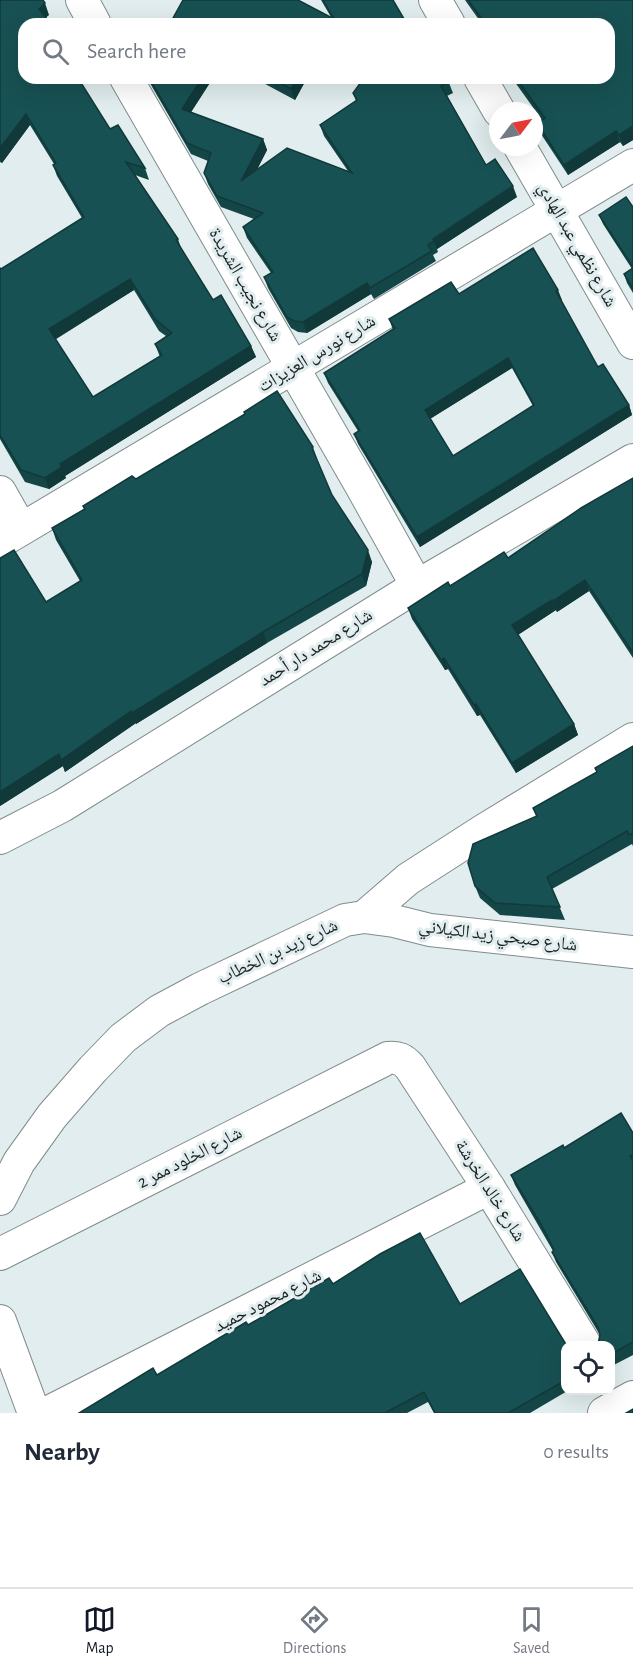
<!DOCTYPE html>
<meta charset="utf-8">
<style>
body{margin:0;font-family:"Alegreya Sans","Noto Naskh Arabic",sans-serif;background:#f2f2f3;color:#1f2937}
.controls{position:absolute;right:18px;bottom:18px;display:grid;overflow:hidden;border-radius:12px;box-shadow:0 6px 24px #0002}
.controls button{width:54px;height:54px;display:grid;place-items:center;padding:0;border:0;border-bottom:2px solid #e0e1e3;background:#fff;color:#1f2937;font:30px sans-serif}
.compass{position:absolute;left:489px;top:102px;width:54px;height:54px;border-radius:50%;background:#fff;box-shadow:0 6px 24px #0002;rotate:58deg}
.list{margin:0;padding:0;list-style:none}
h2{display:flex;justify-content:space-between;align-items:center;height:78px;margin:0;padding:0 24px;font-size:26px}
h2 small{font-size:20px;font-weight:400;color:#747a83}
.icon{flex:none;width:33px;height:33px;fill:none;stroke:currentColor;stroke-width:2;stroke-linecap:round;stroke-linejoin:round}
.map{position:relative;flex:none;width:633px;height:1413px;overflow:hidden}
.search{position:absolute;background:#fff;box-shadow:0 6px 24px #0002;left:18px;right:18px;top:18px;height:66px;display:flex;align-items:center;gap:15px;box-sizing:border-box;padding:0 21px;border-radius:18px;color:#747a83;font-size:22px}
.sheet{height:174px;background:#fff}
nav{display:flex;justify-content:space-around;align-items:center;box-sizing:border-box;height:84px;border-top:2px solid #e0e1e3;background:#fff;font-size:16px;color:#747a83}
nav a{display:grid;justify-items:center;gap:3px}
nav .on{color:#111827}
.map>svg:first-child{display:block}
</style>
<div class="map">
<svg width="633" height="1413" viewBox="0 0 633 1413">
<rect width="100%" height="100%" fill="#e1edee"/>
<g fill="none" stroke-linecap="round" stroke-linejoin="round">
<g stroke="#818c8c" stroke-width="34">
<g id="street">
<path d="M82,0L95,24"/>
<path d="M435,0L449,24"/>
<path d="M126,78L359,482L417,586"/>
<path d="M480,78L499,111"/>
<path d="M520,147L633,343"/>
<path d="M0,492L21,529"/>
<path d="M0,542L633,165"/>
<path d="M0,838L62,806L417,586L633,460"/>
<path d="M364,917L394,921L430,930L633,952"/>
<path d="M0,1199L19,1162L52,1116L93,1069L123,1038L159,1011L200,989L345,920L364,917L408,879L481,832L633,739"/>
<path d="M0,1254L388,1058C398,1057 403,1059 410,1067L489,1188L586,1346"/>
<path d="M0,1321L34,1413"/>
<path d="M47,1413L489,1188"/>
<path d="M604,1413L633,1397"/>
</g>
</g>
<use href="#street" stroke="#fff" stroke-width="32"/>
</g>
<g fill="#154647" fill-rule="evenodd">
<path d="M0,0L49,15L24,24L110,129L145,168L149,180L135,175L178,239L181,248L213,300L251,346L256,357L65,476L66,478L49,489L25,482L0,439V268L1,269L82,218L57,176L53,165L54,164L30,125L2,163L0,162ZM134,290L159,331L166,336L155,344L160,357L93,397L55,339Z"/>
<path d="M321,0H393L407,24L173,22L172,20L331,17Z"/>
<path d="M465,0H633V140L623,146L620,142L568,175L541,134L537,123L542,120L512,78H609V24H482Z"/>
<path d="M147,78H213L191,112L263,139L267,150L257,170L348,171L324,136L320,125L356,101L353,93L361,82L353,78H447L453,93L447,96L486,165L517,197L437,249L438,252L433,255L436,261L374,299L371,294L307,333L298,332L291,328L268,288L264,277L271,273L247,238L243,227L254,219L221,207L208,184L204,173L208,161L191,154Z"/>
<path d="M254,78H307L295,100Z"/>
<path d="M633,207V293L627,283L624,274L632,269L603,224L599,215Z"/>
<path d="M459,294L562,300L561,301L598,367L629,405L632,415L420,547L358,444L354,434L358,431L328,383L324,373L393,330L389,319ZM512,368L533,406L453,456L430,419Z"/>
<path d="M313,447L317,459H316L332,495L372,562L366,586L267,643L136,724V723L65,772L63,766L0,806L46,602L80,581L56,540L52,528L84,509L83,506L136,479Z"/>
<path d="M633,478V658L589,591L557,612L556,610L518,635L574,724L578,735L516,773L480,715L477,716L448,669L445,670L412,619L408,608L508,558Z"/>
<path d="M633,746V846L632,844L552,889L565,920L500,915L480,898L475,886L536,816L533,808L597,772L595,768Z"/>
<path d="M633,1133V1355L610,1367V1346L598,1344L600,1335L556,1262L552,1252L553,1251L515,1185L511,1175L564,1148Z"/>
<path d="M333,1284L460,1304L566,1346V1390H569L530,1413H434L428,1402L407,1413H79L157,1375L248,1325Z"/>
</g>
<g fill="#11393a">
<path d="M45,3L49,15L43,20L39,9Z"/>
<path d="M202,78H213L186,120L182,109Z"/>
<path d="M297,78H307L295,100L291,89Z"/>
<path d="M26,114L30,125L2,163L0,159V148Z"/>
<path d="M633,126V140L623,146L619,135Z"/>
<path d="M616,131L620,142L568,175L564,165Z"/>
<path d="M263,139L267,150L245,192L241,181Z"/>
<path d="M513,186L517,197L437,249L433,239Z"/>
<path d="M130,279L134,290L53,341L49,329Z"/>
<path d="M367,283L371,294L307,333L303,322Z"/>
<path d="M558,290L562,300L559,302L556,291Z"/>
<path d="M251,346L256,357L65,476L66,478L49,489L45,478L60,464Z"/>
<path d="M508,358L512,368L428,420L425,410Z"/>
<path d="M629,405L632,415L420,547L417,537Z"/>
<path d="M368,550L372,562L366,586L362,574Z"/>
<path d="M585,580L589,591L557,612L553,601Z"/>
<path d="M552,600L556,610L516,636L512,625Z"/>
<path d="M263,632L267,643L136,724L132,713Z"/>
<path d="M444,658L448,669L445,670L441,660Z"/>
<path d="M476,704L480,715L477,716L474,705Z"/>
<path d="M131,711L136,723L65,772L61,760Z"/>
<path d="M574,724L578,735L516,773L512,763Z"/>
<path d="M59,754L63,766L0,806V792Z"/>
</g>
<g fill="#185153" stroke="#11393a" stroke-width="1.5" fill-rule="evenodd">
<path d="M0,0H43L45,3L39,9L51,24H24V78H78L110,129L118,125L145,168L126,162L178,239L176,240L213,300L221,295L251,346L60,464L62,467L45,478L21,470L0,435V268L1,269L84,217L53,165L56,163L26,114L0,148ZM130,279L155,319L172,333L155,344L162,355L93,397L49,329Z"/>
<path d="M183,0H298L334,19L323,0H393L407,24H172L174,21L172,20Z"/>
<path d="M468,0H633V126L619,135L616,131L564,165L537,123L545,118L516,78H609V24H486Z"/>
<path d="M149,78H202L182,109L263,139L241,181L287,148L352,173L320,125L357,100L353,93L364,78H447L449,82L441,86L486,165L495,159L513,186L433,239L434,241L428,245L432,251L370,288L367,283L303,322L294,321L287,317L264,277L273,272L243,227L263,213L217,196L204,173L211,153L187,143Z"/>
<path d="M271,78H297L291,89Z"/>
<path d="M626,197L633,207V267L599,215Z"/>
<path d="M533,248L558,290L556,291L598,367L603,364L629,405L417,537L354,434L360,430L324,373L395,328L389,319L451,282L459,294ZM508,358L534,405L453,456L425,410Z"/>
<path d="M633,268V289L624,274Z"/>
<path d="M277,391L313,447L312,448L332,495L368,550L362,574L263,632L132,713L131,711L61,760L59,754L0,792V558L14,550L46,602L82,580L52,528L85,509L83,506L132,476L136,479L245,414L244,412Z"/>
<path d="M633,478V653L585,580L553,601L552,600L512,625L574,724L512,763L476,704L474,705L444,658L441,660L408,608L448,582L450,586L504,552L508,558L581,508Z"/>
<path d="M633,746V833L629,835L627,831L547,877L560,907L495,903L475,886L468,863L473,844L537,816L533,808L597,772L595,768Z"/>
<path d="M621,1113L633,1133V1155L630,1156L633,1161V1342L610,1355V1346H597L598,1344L600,1335L598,1327L552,1252L554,1250L542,1226L511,1175L563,1145L564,1148Z"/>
<path d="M420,1233L460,1304L520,1269L567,1346H566V1380L508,1413H435L424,1392L385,1413H79L153,1368L157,1375L246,1322L248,1325L329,1278L333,1284L380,1254Z"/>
<path d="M633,1409V1413H626Z"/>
</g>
<g text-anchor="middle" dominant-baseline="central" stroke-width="6" stroke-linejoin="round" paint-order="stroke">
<g font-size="18" fill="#1b2020" stroke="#e1edee">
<text transform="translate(577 245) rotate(60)">شارع نظمي عبد الهادي</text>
<text transform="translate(245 285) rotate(60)">شارع نجيب الشريدة</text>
<text transform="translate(317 354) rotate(-31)">شارع نورس العزيزات</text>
<text transform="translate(316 648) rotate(-32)">شارع محمد دار أحمد</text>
<text transform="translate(498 936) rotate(7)">شارع صبحي زيد الكيلاني</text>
<text transform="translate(278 952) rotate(-25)">شارع زيد بن الخطاب</text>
<text transform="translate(190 1158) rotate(-27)">شارع الخلود ممر 2</text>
<text transform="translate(490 1191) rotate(58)">شارع خالد الخرشة</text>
<text transform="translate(268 1301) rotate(-27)">شارع محمود حميد</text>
</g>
</g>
</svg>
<div class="controls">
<button><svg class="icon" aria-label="locate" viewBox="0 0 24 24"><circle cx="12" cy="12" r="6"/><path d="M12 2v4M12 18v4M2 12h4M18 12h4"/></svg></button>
</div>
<svg class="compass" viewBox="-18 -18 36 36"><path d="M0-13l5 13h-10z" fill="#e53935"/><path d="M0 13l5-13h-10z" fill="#747a83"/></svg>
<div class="search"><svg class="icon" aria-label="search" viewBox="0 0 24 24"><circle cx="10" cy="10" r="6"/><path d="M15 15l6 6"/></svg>Search here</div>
</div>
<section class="sheet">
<h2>Nearby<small>0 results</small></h2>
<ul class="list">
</ul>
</section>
<nav>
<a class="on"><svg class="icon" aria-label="map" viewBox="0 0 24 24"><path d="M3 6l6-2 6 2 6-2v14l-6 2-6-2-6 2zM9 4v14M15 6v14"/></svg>Map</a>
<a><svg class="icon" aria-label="directions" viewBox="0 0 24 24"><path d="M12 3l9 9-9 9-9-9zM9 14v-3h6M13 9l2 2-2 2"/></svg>Directions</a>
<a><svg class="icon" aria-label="saved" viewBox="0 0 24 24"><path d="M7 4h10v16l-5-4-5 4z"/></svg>Saved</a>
</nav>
